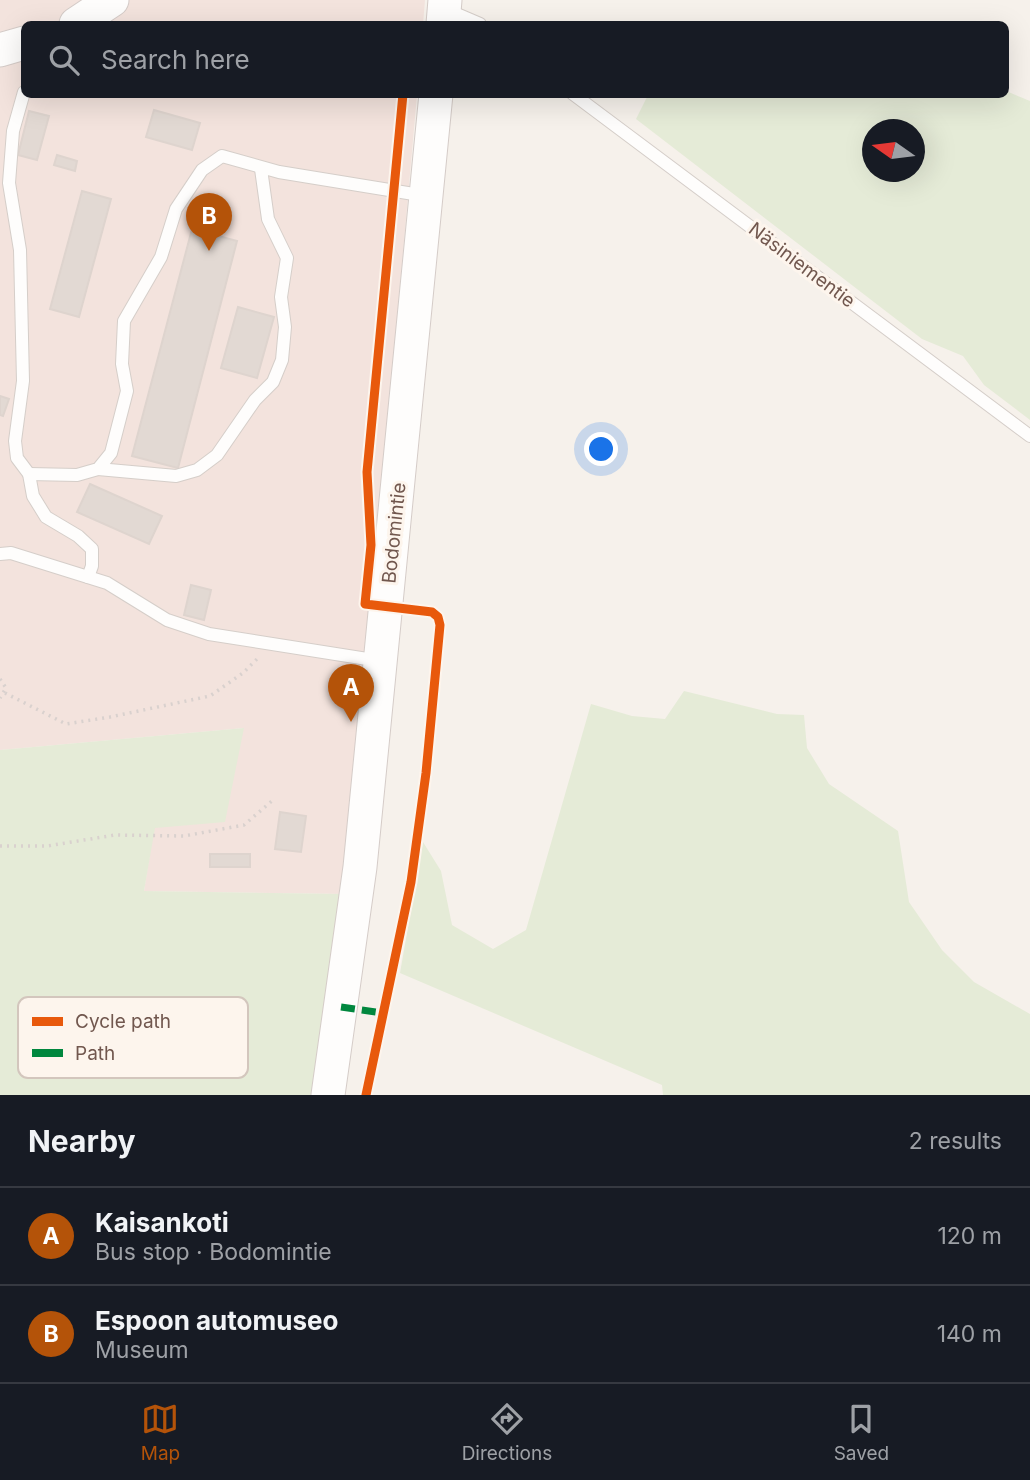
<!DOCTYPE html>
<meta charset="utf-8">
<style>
body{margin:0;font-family:Inter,sans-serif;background:#242831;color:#f1f3f6}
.compass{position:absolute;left:862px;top:119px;width:63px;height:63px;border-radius:50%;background:#171b24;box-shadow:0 7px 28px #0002;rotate:284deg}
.you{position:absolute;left:602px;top:450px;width:24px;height:24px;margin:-18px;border:5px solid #fff;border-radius:50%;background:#1a73e8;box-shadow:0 0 0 10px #1a73e833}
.badge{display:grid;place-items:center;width:46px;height:46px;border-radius:50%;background:#b45309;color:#fff;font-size:23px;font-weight:700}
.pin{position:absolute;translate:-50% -58px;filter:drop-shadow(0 2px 4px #0008)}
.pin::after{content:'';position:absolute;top:37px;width:24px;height:21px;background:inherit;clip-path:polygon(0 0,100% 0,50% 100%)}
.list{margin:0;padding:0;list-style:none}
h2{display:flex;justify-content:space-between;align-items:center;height:91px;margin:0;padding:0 28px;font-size:30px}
h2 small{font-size:23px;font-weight:400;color:#9ea1a6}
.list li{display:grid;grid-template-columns:46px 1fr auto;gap:21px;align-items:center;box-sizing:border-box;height:98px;padding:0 28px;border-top:2px solid #363941}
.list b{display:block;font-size:26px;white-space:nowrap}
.list p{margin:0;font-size:23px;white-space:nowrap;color:#9ea1a6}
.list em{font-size:23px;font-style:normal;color:#9ea1a6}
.icon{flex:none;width:38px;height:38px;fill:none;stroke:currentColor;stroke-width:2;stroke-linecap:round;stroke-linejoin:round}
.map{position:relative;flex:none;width:1030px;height:1095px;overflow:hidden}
.search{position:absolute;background:#171b24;box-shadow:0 7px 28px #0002;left:21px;right:21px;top:21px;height:77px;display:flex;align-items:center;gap:18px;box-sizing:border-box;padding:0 24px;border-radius:10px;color:#9ea1a6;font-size:26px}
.sheet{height:287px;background:#171b24}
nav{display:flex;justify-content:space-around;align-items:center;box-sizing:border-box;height:98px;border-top:2px solid #363941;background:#171b24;font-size:19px;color:#9ea1a6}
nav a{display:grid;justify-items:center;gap:4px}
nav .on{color:#b45309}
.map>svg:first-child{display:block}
</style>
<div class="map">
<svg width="1030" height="1095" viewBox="0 0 1030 1095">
<rect width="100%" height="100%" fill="#f6f1eb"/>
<path fill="#f3e3dd" d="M0,0H425L423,24H24V94L417,95L346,894L144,891L154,828L244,728L0,750Z"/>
<g fill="#e5ebd7" fill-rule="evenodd">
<path d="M1006,91L1030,101V420L984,385L963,356L922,339L636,119L648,95L1006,94ZM872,130H914V172H872Z"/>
<path d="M684,691L777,714L804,715L807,748L829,784L898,831L909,902L942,950L974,982L1030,1014V1095H663L662,1085L400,973L423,842L441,871L452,925L493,949L526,930L591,704L632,716L665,719Z"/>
<path d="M244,728L225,822L155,828L144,891L346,894L315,1095H0V750Z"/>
</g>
<g fill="#e2d9d3" stroke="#ded4ce" stroke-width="2">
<path d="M154,110L200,123L192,150L146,137Z"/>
<path d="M29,111L49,116L37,160L18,155Z"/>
<path d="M57,155L77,161L75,171L54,165Z"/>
<path d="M82,191L111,199L79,317L50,309Z"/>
<path d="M192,229L237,241L178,468L132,456Z"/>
<path d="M238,307L274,317L257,378L221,368Z"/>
<path d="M0,396L9,399L3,416L0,415Z"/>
<path d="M90,484L162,516L149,544L77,512Z"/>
<path d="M191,585L211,590L204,620L184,615Z"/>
<path d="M280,812L306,816L301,852L275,849Z"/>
<rect x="210" y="854" width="40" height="13"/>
</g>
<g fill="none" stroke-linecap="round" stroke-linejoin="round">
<g stroke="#d5cec9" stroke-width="14">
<g id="lane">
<path d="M445,9L480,24"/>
<path d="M24,92L13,131L9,183L20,250L23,381L15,441L17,458L29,474L33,496L46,517L78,536L92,549V566L88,577"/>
<path d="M573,94L1030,436"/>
<path d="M98,469L176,476L197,470L217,455L255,400L273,382L282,360L285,327L281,297L287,258L268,219L261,169"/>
<path d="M29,474L77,475L98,469L111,453L127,391L122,364L124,321L161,257L176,209L202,170L222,156L279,172L426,196"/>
<path d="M0,554L11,553L107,583L167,620L209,634L380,661"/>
</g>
</g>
<g stroke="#d5ccc8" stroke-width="35">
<g id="secondary">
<path d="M76,24L112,0"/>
<path d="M443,24L445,0"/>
<path d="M0,50L24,43"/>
<path d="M328,1095L360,867L436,94"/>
</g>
</g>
<g stroke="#d9d1ce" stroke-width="3.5" stroke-dasharray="2 5" stroke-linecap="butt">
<path d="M0,679L6,688L0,698"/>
<path d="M5,693L66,724L110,717L210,696L243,673L259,657"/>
<path d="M0,846H47L115,835L184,836L244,825L273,800"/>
</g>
<use href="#lane" stroke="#fefdfc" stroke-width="12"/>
<use href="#secondary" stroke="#fefdfc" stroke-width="33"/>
<path stroke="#00873e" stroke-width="7" stroke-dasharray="14 7" stroke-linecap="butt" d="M341,1007L383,1013"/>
<g stroke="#fdf5ed" stroke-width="13">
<path id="cycleway" d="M366,1095L411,882L426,773L440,625L438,617L432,612L365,604L371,545L367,472L403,94"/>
</g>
<use href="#cycleway" stroke="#e8590c" stroke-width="9"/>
</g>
<g text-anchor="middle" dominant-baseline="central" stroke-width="6" stroke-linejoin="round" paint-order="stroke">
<g font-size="19" fill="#71574e" stroke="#fdf5ed">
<text transform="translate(802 265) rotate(37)">Näsiniementie</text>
<text transform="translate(394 533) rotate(-84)">Bodomintie</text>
</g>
</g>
<rect x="18" y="997" width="230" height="81" rx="10" fill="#fdf5ed" stroke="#d3c6bd" stroke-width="2"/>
<rect x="32" y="1017" width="31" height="9" fill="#e8590c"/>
<rect x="32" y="1049" width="31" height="8" fill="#00873e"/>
<g font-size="19" fill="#71574e">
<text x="75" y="1028">Cycle path</text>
<text x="75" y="1060">Path</text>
</g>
</svg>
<svg class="compass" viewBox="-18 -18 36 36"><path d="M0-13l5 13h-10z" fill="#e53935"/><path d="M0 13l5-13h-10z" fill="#9ea1a6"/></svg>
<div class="you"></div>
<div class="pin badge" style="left:351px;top:722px">A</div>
<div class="pin badge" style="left:209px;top:251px">B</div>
<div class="search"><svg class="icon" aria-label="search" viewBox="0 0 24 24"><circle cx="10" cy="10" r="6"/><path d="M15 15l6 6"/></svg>Search here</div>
</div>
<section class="sheet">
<h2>Nearby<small>2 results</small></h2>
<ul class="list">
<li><span class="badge">A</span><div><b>Kaisankoti</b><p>Bus stop · Bodomintie</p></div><em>120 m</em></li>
<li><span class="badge">B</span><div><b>Espoon automuseo</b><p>Museum</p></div><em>140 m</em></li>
</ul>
</section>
<nav>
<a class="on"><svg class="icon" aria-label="map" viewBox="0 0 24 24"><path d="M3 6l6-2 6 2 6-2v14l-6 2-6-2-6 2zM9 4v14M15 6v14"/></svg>Map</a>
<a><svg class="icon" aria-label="directions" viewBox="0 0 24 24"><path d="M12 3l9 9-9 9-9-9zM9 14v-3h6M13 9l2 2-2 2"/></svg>Directions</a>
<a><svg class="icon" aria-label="saved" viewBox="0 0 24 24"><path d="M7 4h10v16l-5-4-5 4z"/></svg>Saved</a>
</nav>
